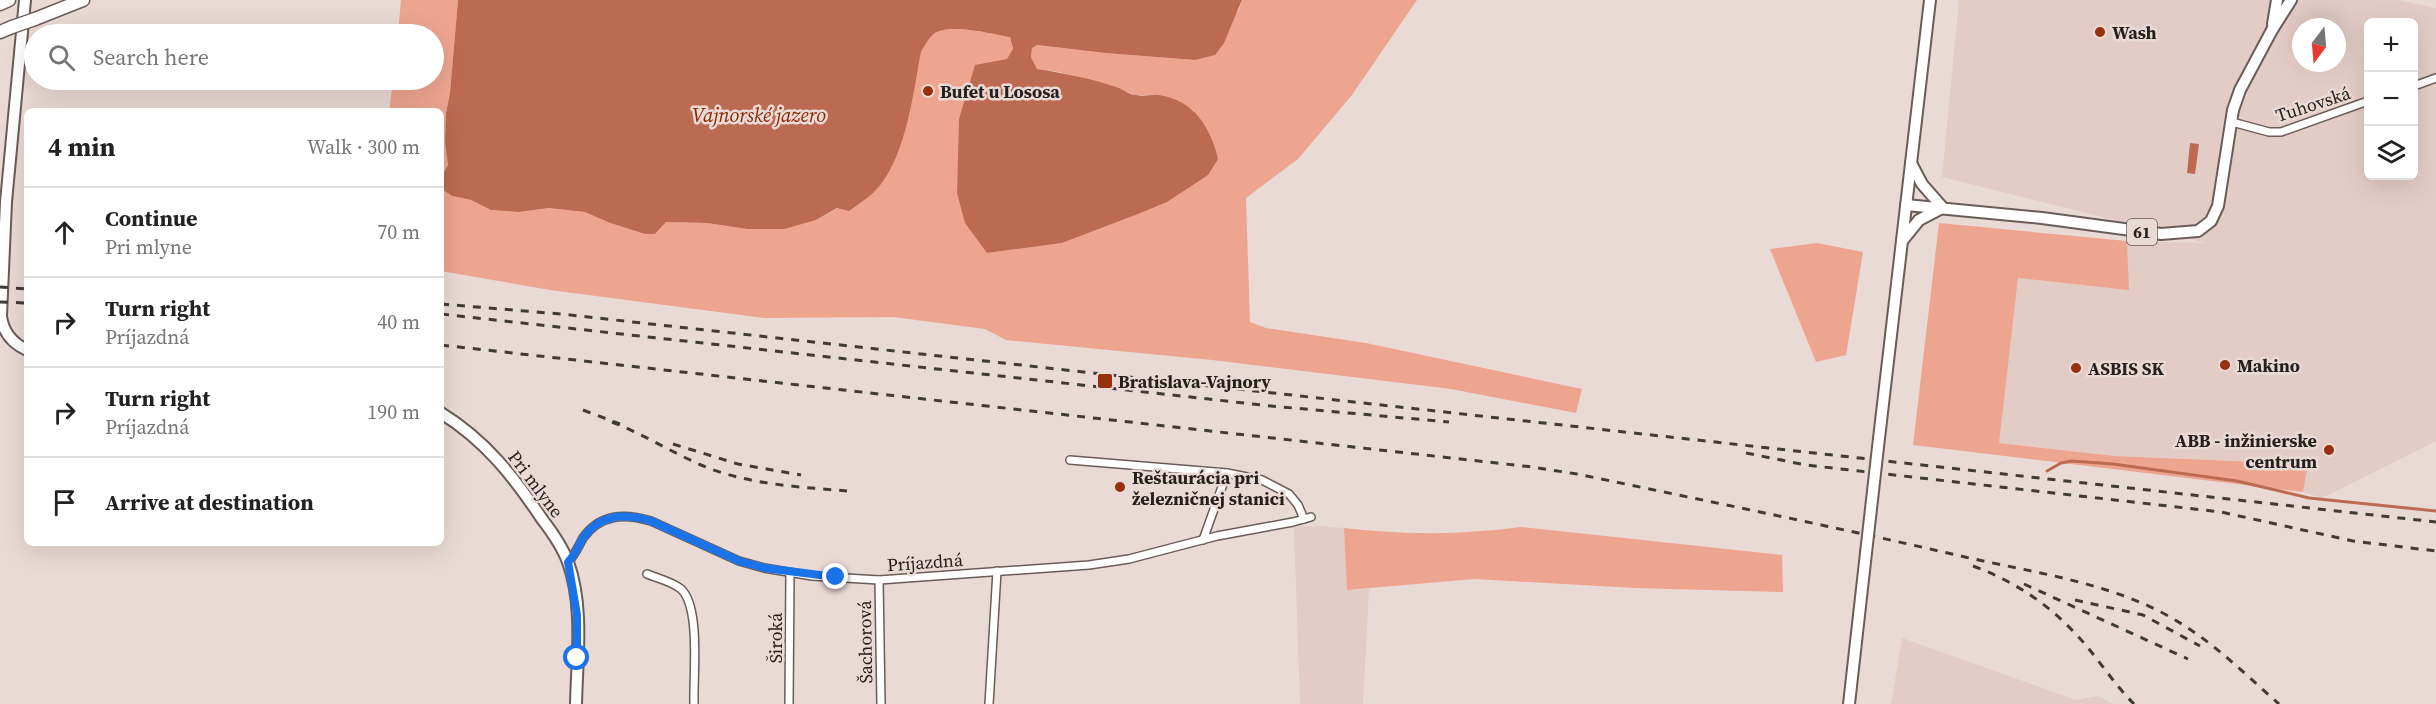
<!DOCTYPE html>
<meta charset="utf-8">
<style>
body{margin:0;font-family:"Source Serif 4",serif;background:#f2f2f2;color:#222}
.controls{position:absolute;right:18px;top:18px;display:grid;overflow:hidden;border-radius:9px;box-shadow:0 6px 24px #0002}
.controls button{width:54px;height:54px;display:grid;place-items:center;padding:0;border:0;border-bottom:2px solid #e0e0e0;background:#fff;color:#222;font:30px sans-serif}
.compass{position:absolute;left:2292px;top:18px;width:54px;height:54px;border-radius:50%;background:#fff;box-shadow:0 6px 24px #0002;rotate:196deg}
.stop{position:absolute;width:18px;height:18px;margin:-14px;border:4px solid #1a73e8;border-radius:50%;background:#fff}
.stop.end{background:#1a73e8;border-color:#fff;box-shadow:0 2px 6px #0008}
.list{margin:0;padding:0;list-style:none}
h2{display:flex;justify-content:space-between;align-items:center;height:78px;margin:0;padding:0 24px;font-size:26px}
h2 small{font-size:20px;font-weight:400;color:#767676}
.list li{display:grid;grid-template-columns:39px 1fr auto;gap:18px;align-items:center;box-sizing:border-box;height:90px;padding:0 24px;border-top:2px solid #e0e0e0}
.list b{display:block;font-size:22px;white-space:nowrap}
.list p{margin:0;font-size:20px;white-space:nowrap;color:#767676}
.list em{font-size:20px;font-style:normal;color:#767676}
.icon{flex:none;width:33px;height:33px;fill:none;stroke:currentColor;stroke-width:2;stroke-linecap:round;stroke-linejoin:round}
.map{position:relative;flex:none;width:2436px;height:704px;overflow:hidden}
.search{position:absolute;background:#fff;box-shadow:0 6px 24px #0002;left:24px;top:24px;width:420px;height:66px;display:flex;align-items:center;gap:15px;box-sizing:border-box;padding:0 21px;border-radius:33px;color:#767676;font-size:22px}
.panel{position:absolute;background:#fff;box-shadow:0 6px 24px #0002;left:24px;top:108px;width:420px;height:438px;border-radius:9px}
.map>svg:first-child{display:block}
</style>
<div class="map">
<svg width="2436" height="704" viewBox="0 0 2436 704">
<rect width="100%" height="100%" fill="#eadad5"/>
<g fill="#e3ccc5" fill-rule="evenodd">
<path d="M1959,0H2398L2436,8V441L2322,498L2303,492L2307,464L2114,456L1998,443L2018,278L2128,289L2127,241L2206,243L1942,177ZM2368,22H2414V176H2368ZM2301,27H2337V63H2301Z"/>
<path d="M1320,526L1344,528L1347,590L1369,589L1363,704H1300L1294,527Z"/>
<path d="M1902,638L2076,700L2098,696L2114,704H1891Z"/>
</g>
<g fill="#eea590">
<path d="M401,0H458L450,93L446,113L445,143L448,165L441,177V111H389L393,80H434V34H398Z"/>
<path d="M1242,0H1417L1352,95L1298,159L1246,198L1250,322L1266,328L1366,343L1582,389L1576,413L1451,389L1212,360L1006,340L985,329L893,317L764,318L550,290L441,271V187L452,196L471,200L491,210L519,212L549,208L586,212L610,223L645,234H655L666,222L707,223L747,229L816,220L838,208L906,123L921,52C925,45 929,37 935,33C951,23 992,34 1010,37L1013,49L958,171L957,193L987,253L1062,243L1133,216L1208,175L1194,111L1175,99L1158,95H1135L1118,88L1059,72L1037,69L1031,57L1032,48L1036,45L1105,53L1195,60L1239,10Z"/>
<path d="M1939,223L2127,241L2129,290L2018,278L1999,443L2114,456L2308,464L2303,492L1913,445Z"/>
<path d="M1817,243L1863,252L1846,355L1816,362L1770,249Z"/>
<path d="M1521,527L1782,555L1783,592L1634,588L1474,579L1347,590L1344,528C1403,535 1462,535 1521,527Z"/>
</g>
<g fill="#bd6a52">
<path d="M458,0H1242L1224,43L1215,55L1195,60L1105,53L1037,45L1032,48L1031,57L1037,69C1064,73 1093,79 1119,88C1124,90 1130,95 1136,95C1144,97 1152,94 1159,95C1194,100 1211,128 1218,159L1208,175L1167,202L1133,216L1062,243L987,253L965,223L957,193L959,119L975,65L1007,59L1013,49L1010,37C992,34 951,23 935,33C929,37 925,45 921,52C913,93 907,150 881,184C873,195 860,203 849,211L837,208L816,220L784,229H747L707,223L666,222L655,234H645L610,223L585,212L549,208L519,212L491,210L471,200L452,196L442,189L441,177L448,165L445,143L446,113L450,93Z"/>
<path d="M2190,143L2199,144L2195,174L2187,173Z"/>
</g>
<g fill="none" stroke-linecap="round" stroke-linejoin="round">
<path stroke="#bd6a52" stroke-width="3" d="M2047,471L2061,463L2072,461L2113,464L2237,481L2309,498L2436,511"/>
<g stroke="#6a5c58" stroke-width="10">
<g id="street">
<path d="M2414,86L2436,78"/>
<path d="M2232,122L2269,132H2281L2368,101"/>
<path d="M1070,460L1227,473L1262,480L1289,494L1298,505L1304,519"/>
<path d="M1203,540L1227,473"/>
<path d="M568,562C575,555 578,547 583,538C600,514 624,513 651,521L739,561L764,568L812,576L879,580L1089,565L1129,559L1217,536L1293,522L1311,517"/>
<path d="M647,574C657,578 673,582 681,589C701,607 693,678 694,704"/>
<path d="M879,580L881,704"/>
<path d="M789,704L790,573"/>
<path d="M989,704L997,571"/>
</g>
</g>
<g stroke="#6a5c58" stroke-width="14">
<g id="secondary">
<path d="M25,0L6,202L1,316C3,332 12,343 27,350"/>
<path d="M441,413C485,440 514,477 542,519C552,532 562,546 568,562C584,606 577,658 576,704"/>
<path d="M1878,447L1930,0"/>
<path d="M1849,704L1866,553"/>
</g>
</g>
<g stroke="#6a5c58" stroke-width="14">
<g id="primary">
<path d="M2273,24L2277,0"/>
<path d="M1911,163L1922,184L1943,208"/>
<path d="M1906,205L2042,218L2161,234L2198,231L2211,221L2218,206L2233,110L2240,90L2272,30L2291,0"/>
<path d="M1902,241L1919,220L1942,208"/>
</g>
</g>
<g stroke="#6a5c58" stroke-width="15">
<g id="highway">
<path d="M0,4L9,0"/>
<path d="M35,19L83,0"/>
<path d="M0,32L12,27"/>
</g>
</g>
<use href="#street" stroke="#fff" stroke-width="7"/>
<use href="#secondary" stroke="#fff" stroke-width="10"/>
<use href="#primary" stroke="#fff" stroke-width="10"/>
<use href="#highway" stroke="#fff" stroke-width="12"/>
<g stroke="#413b38" stroke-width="3" stroke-dasharray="8 8" stroke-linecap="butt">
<path d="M0,287L27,289"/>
<path d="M0,302L27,303"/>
<path d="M441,304L561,314L2436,522"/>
<path d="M441,314L1271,406L1449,422"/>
<path d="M441,345L1532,467L1577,474C1707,501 1836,527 1965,557C2031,572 2100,581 2161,612C2210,638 2239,669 2279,704"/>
<path d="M583,410L620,424"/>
<path d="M612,422C646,435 677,456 711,469C755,485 801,487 847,491"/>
<path d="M673,444L738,464L801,475"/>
<path d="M1746,453L1806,465L2221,512L2353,541L2436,551"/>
<path d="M1973,566C2011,580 2044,601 2072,630C2095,653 2111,681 2134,704"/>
<path d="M2024,584L2188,659"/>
<path d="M2075,600L2143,615L2200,646"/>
</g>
<g stroke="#6a5c58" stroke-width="14" stroke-linecap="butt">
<path id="secondary-bridge" d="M1866,553L1878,447"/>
</g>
<g stroke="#6a5c58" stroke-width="15" stroke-linecap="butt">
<path id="highway-bridge" d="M12,27L35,19"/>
</g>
<use href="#secondary-bridge" stroke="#fff" stroke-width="10"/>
<use href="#highway-bridge" stroke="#fff" stroke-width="12"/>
</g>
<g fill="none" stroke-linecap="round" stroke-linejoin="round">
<path stroke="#1a73e8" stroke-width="8" d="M577,658V615L568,562C575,555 578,547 583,538C600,514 624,513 651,521L739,561L764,568L836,577"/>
</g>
<g fill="#97300e" stroke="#eadad5" stroke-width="2">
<circle cx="2100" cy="32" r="6"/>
<circle cx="928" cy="91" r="6"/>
<circle cx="2225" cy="365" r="6"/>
<circle cx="2076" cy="368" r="6"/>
<rect x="1097" y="373" width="16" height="16" rx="3"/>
<circle cx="2329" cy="450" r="6"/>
<circle cx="1120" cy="487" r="6"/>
</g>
<g text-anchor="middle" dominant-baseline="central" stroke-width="5" stroke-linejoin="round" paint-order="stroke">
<rect fill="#eadad5" stroke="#605855" stroke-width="1.5" x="2127" y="219" width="30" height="26" rx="4.5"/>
<g font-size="16" font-weight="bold" fill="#25201e">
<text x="2142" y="232">61</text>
</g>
<g font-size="18" font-weight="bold" fill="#25201e" stroke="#eadad5" text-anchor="start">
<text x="2112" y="32">Wash</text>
<text x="940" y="91">Bufet u Lososa</text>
<text x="2237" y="365">Makino</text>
<text x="2088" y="368">ASBIS SK</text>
<text x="1118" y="381">Bratislava-Vajnory</text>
<text x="2317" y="440" text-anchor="end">ABB - inžinierske<tspan x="2317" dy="21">centrum</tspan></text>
<text x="1132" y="477">Reštaurácia pri<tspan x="1132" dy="21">železničnej stanici</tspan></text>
</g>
<g font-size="18" fill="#25201e" stroke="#eadad5">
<text transform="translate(2313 104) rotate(-18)">Tuhovská</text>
<text transform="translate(536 484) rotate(53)">Pri mlyne</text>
<text transform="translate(925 562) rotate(-4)">Príjazdná</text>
<text transform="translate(775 638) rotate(-90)">Široká</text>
<text transform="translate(865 642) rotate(-91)">Šachorová</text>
</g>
<g font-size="20" font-style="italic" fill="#8b2600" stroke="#eadad5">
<text x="759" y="115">Vajnorské jazero</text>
</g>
</g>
</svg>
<div class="controls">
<button>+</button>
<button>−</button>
<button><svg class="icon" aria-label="layers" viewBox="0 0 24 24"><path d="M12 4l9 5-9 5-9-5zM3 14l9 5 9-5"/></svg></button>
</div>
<svg class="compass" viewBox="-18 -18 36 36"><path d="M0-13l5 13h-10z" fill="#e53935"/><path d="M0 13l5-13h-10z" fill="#767676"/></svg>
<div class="stop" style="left:577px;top:658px"></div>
<div class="stop end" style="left:836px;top:577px"></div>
<div class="search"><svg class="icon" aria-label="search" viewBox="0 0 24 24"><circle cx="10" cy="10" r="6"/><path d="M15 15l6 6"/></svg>Search here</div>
<section class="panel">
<h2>4 min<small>Walk · 300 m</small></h2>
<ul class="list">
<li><svg class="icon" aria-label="ahead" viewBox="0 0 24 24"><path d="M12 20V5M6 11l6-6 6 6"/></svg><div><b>Continue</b><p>Pri mlyne</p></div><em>70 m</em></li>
<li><svg class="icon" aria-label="right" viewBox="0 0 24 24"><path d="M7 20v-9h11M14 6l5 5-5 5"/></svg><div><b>Turn right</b><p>Príjazdná</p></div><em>40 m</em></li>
<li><svg class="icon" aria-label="right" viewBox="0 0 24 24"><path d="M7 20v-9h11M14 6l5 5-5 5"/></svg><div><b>Turn right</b><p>Príjazdná</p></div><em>190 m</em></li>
<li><svg class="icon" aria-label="arrive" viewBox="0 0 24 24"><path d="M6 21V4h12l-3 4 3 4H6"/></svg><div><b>Arrive at destination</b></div></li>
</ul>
</section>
</div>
